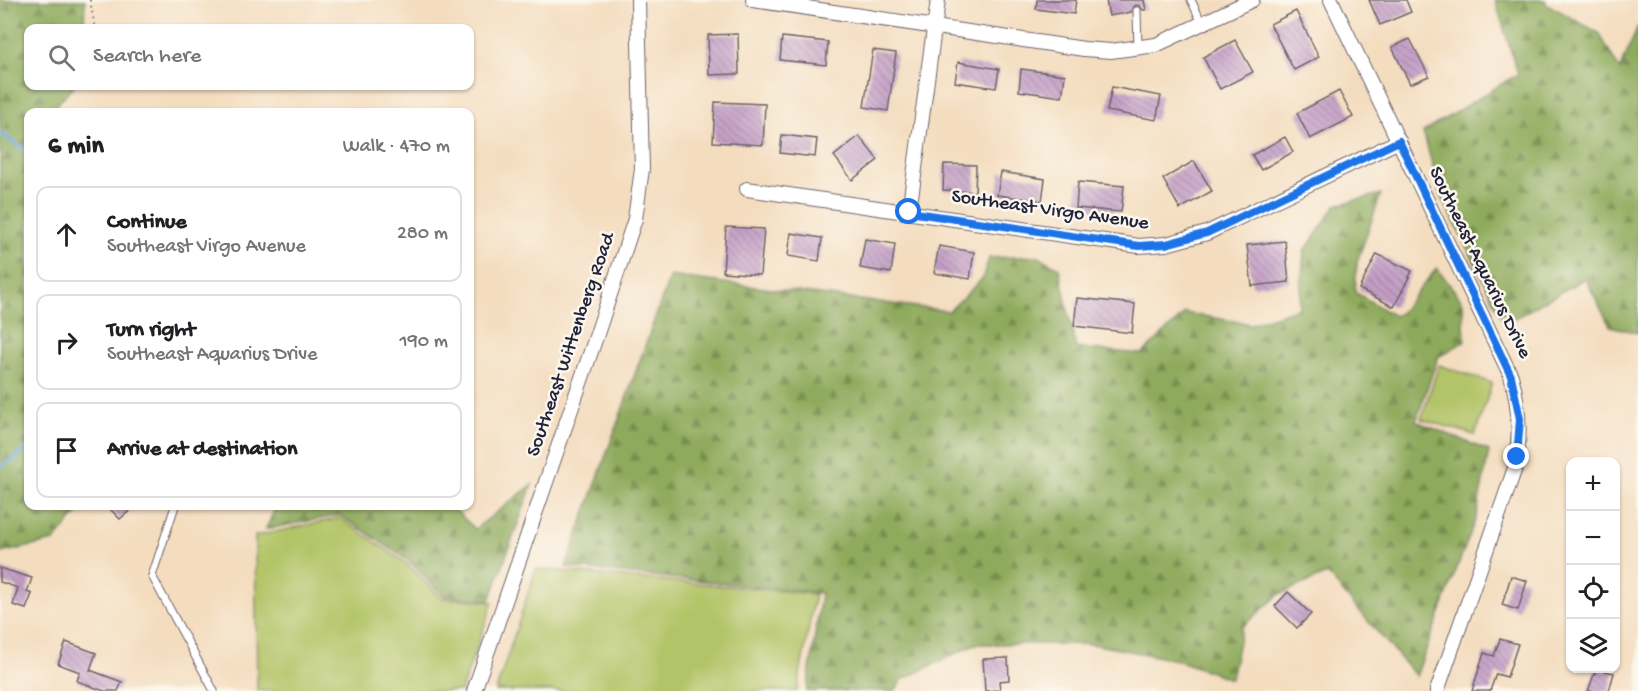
<!DOCTYPE html>
<meta charset="utf-8">
<style>
body{margin:0;font-family:"Gochi Hand",sans-serif;background:#f2f2f2;color:#202124}
.controls{position:absolute;right:18px;bottom:18px;display:grid;overflow:hidden;border-radius:12px;box-shadow:0 2px 4px #0004}
.controls button{width:54px;height:54px;display:grid;place-items:center;padding:0;border:0;border-bottom:2px solid #e0e0e0;background:#fff;color:#202124;font:30px sans-serif}
.stop{position:absolute;width:18px;height:18px;margin:-14px;border:4px solid #1a73e8;border-radius:50%;background:#fff}
.stop.end{background:#1a73e8;border-color:#fff;box-shadow:0 2px 6px #0008}
.list{margin:0;padding:0;list-style:none}
h2{display:flex;justify-content:space-between;align-items:center;height:78px;margin:0;padding:0 24px;font-size:26px}
h2 small{font-size:20px;font-weight:400;color:#757577}
.list li{display:grid;grid-template-columns:39px 1fr auto;gap:18px;align-items:center;box-sizing:border-box;height:96px;margin:0 12px 12px;padding:0 12px;border:2px solid #e0e0e0;border-radius:12px}
.list b{display:block;font-size:22px;white-space:nowrap}
.list p{margin:0;font-size:20px;white-space:nowrap;color:#757577}
.list em{font-size:20px;font-style:normal;color:#757577}
.icon{flex:none;width:33px;height:33px;fill:none;stroke:currentColor;stroke-width:2;stroke-linecap:round;stroke-linejoin:round}
.map{position:relative;flex:none;width:1638px;height:691px;overflow:hidden}
.search{position:absolute;background:#fff;box-shadow:0 2px 4px #0004;left:24px;top:24px;width:450px;height:66px;display:flex;align-items:center;gap:15px;box-sizing:border-box;padding:0 21px;border-radius:12px;color:#757577;font-size:22px}
.panel{position:absolute;background:#fff;box-shadow:0 2px 4px #0004;left:24px;top:108px;width:450px;height:402px;border-radius:12px}
.map>svg:first-child{display:block}
</style>
<div class="map">
<svg width="1638" height="691" viewBox="0 0 1638 691">
<defs>
<pattern id="forest-firs" width="22" height="20" patternUnits="userSpaceOnUse" patternTransform="scale(1.5)"><rect width="22" height="20" fill="#8eaa5c"/><path d="M5 1l3.5 6h-7zM16 11l3.5 6h-7z" fill="#748a4d"/></pattern>
<pattern id="building-back-hatch" width="6" height="6" patternUnits="userSpaceOnUse" patternTransform="scale(1.5)"><rect width="6" height="6" fill="#c49ec6"/><path d="M-1 5l2 2M0 0l6 6M5-1l2 2" fill="none" stroke="#9f80a2"/></pattern>
</defs>
<rect width="100%" height="100%" fill="#fbf7ec"/>
<filter id="ink" filterUnits="userSpaceOnUse"><feTurbulence type="fractalNoise" baseFrequency=".0167" numOctaves="2"/><feDisplacementMap in="SourceGraphic" scale="12" xChannelSelector="R" yChannelSelector="G"/><feConvolveMatrix kernelMatrix="1 2 1 2 8 2 1 2 1" color-interpolation-filters="sRGB"/></filter>
<filter id="wash" filterUnits="userSpaceOnUse"><feTurbulence type="fractalNoise" baseFrequency=".008" numOctaves="4" result="noise"/><feDisplacementMap in="SourceGraphic" scale="24" xChannelSelector="R" yChannelSelector="G"/><feGaussianBlur stdDeviation="1.35" result="paint"/><feColorMatrix in="noise" values="0 0 0 0 0 0 0 0 0 0 0 0 0 0 0 0 0 1.4 0 .05"/><feComposite in="paint" operator="in"/></filter>
<g filter="url(#wash)">
<rect width="100%" height="100%" fill="#f4ddbf"/>
<g fill="#b3c467" stroke="#6a7351" stroke-width="1.5">
<path d="M1439,365L1492,383L1475,435L1421,419Z"/>
<path d="M340,518L406,563L442,598L493,602L461,691H257L255,536Z"/>
<path d="M536,569L815,594L797,691H496Z"/>
</g>
<g fill="url(#forest-firs)" stroke="#58664c" stroke-width="1.5">
<path d="M0,0H85L84,28H28V86H74L50,112H28V506H84L54,541L0,553Z"/>
<path d="M1495,0H1545L1547,4L1599,33L1620,70L1638,26V333L1610,326L1585,278L1505,324L1441,196L1423,132L1518,74Z"/>
<path d="M1381,194L1357,262L1355,292L1394,316L1400,313L1437,268L1463,302L1465,341L1438,357L1416,421L1489,451L1476,518L1416,676L1327,574L1280,594L1242,627L1231,679L1177,660L1092,644H975L902,680L895,691H807L821,593L566,567L670,276L949,311L982,279L989,258L1037,256L1059,268L1076,348L1142,354L1185,313L1251,324L1299,308L1304,252L1336,205Z"/>
<path d="M532,485L490,600L444,596L408,560L340,515L266,529L276,506H451L475,529Z"/>
</g>
<g fill="none" stroke-linecap="round" stroke-linejoin="round">
<g stroke="#66a1d6" stroke-width="4">
<path d="M0,133L28,152"/>
<path d="M0,466L10,462L28,448"/>
</g>
</g>
<g id="blocks">
<g fill="url(#building-back-hatch)">
<path d="M1037,0H1076L1074,14L1036,9Z"/>
<path d="M1106,0H1144L1146,10H1143L1140,6L1136,5L1132,8L1131,12L1109,16Z"/>
<path d="M1369,0H1406L1411,12L1380,25Z"/>
<path d="M1296,11L1319,57L1294,70L1270,24Z"/>
<path d="M738,34L739,74L709,75L708,35Z"/>
<path d="M782,37L828,42L826,65L780,60Z"/>
<path d="M1410,39L1429,76L1410,84L1392,47Z"/>
<path d="M1235,40L1253,72L1220,89L1203,57Z"/>
<path d="M873,50L896,53L888,111L864,107Z"/>
<path d="M958,62L999,69L996,88L955,82Z"/>
<path d="M1021,69L1065,75L1062,97L1019,91Z"/>
<path d="M1112,87L1161,96L1156,120L1107,111Z"/>
<path d="M1339,91L1353,117L1310,139L1297,113Z"/>
<path d="M715,102L765,104L763,145L713,142Z"/>
<path d="M782,135L817,139L815,157L780,153Z"/>
<path d="M859,136L878,160L852,180L834,156Z"/>
<path d="M1285,137L1293,152L1261,170L1252,155Z"/>
<path d="M1194,161L1212,191L1180,209L1163,179Z"/>
<path d="M944,164L976,165L975,192L943,190Z"/>
<path d="M1001,172L1045,179L1042,201L997,195Z"/>
<path d="M1078,182L1124,186L1121,212L1076,208Z"/>
<path d="M726,227L764,229L760,275L723,272Z"/>
<path d="M791,233L822,238L819,261L788,256Z"/>
<path d="M865,239L895,244L891,273L860,268Z"/>
<path d="M1285,241L1289,282L1252,286L1247,245Z"/>
<path d="M939,246L974,252L970,279L934,273Z"/>
<path d="M1377,254L1412,271L1394,307L1359,289Z"/>
<path d="M1077,298L1135,304L1132,333L1074,326Z"/>
<path d="M107,506H135L120,519Z"/>
<path d="M0,568L32,578L27,592L32,594L26,609L13,605L18,588L0,582Z"/>
<path d="M1511,576L1527,581L1518,610L1502,605Z"/>
<path d="M1288,592L1311,614L1297,628L1275,606Z"/>
<path d="M1500,639L1518,644L1507,677L1496,674L1490,691H1472L1484,653L1494,656Z"/>
<path d="M66,642L96,653L90,670L122,682L118,691H104L77,681L80,672L58,664Z"/>
<path d="M1008,658L1009,680L999,681L1000,690L985,691L983,659Z"/>
<path d="M1596,669L1614,673L1609,691H1588Z"/>
</g>
</g>
</g>
<g filter="url(#ink)">
<use href="#blocks" fill-opacity="0" stroke="#6c6369" stroke-width="1.5"/>
<g fill="none" stroke-linecap="round" stroke-linejoin="round">
<g stroke="#6c6369" stroke-width="9">
<g id="lane">
<path d="M1191,0L1202,23"/>
<path d="M1137,11L1138,49"/>
<path d="M175,506L152,576L214,691"/>
</g>
</g>
<g stroke="#6c6369" stroke-width="16">
<g id="street">
<path d="M753,0L1084,49L1111,51L1156,45L1252,0"/>
<path d="M1331,0L1511,376C1520,407 1521,436 1515,468L1437,691"/>
<path d="M747,189L1139,246L1166,244L1207,233L1399,141"/>
<path d="M909,212L938,0"/>
<path d="M474,691L596,337L635,219L642,169L638,0"/>
</g>
</g>
<path stroke="#6c6369" stroke-width="2" stroke-dasharray="1.5 4.5" stroke-linecap="butt" d="M90,0L95,28"/>
<use href="#lane" stroke="#fff" stroke-width="7"/>
<use href="#street" stroke="#fff" stroke-width="14"/>
</g>
</g>
<g fill="none" stroke-linecap="round" stroke-linejoin="round" filter="url(#ink)">
<path stroke="#1a73e8" stroke-width="8" d="M909,212L1139,246L1166,244L1207,233L1399,141L1511,376L1520,419L1517,457"/>
</g>
<g text-anchor="middle" dominant-baseline="central" stroke-width="5" stroke-linejoin="round" paint-order="stroke">
<g font-size="20" fill="#22223b" stroke="#fbf7ec">
<text transform="translate(1050 211) rotate(8)">Southeast Virgo Avenue</text>
<text transform="translate(1479 263) rotate(64)">Southeast Aquarius Drive</text>
<text transform="translate(572 345) rotate(-71)">Southeast Wittenberg Road</text>
</g>
</g>
</svg>
<div class="controls">
<button>+</button>
<button>−</button>
<button><svg class="icon" aria-label="locate" viewBox="0 0 24 24"><circle cx="12" cy="12" r="6"/><path d="M12 2v4M12 18v4M2 12h4M18 12h4"/></svg></button>
<button><svg class="icon" aria-label="layers" viewBox="0 0 24 24"><path d="M12 4l9 5-9 5-9-5zM3 14l9 5 9-5"/></svg></button>
</div>
<div class="stop" style="left:909px;top:212px"></div>
<div class="stop end" style="left:1517px;top:457px"></div>
<div class="search"><svg class="icon" aria-label="search" viewBox="0 0 24 24"><circle cx="10" cy="10" r="6"/><path d="M15 15l6 6"/></svg>Search here</div>
<section class="panel">
<h2>6 min<small>Walk · 470 m</small></h2>
<ul class="list">
<li><svg class="icon" aria-label="ahead" viewBox="0 0 24 24"><path d="M12 20V5M6 11l6-6 6 6"/></svg><div><b>Continue</b><p>Southeast Virgo Avenue</p></div><em>280 m</em></li>
<li><svg class="icon" aria-label="right" viewBox="0 0 24 24"><path d="M7 20v-9h11M14 6l5 5-5 5"/></svg><div><b>Turn right</b><p>Southeast Aquarius Drive</p></div><em>190 m</em></li>
<li><svg class="icon" aria-label="arrive" viewBox="0 0 24 24"><path d="M6 21V4h12l-3 4 3 4H6"/></svg><div><b>Arrive at destination</b></div></li>
</ul>
</section>
</div>
